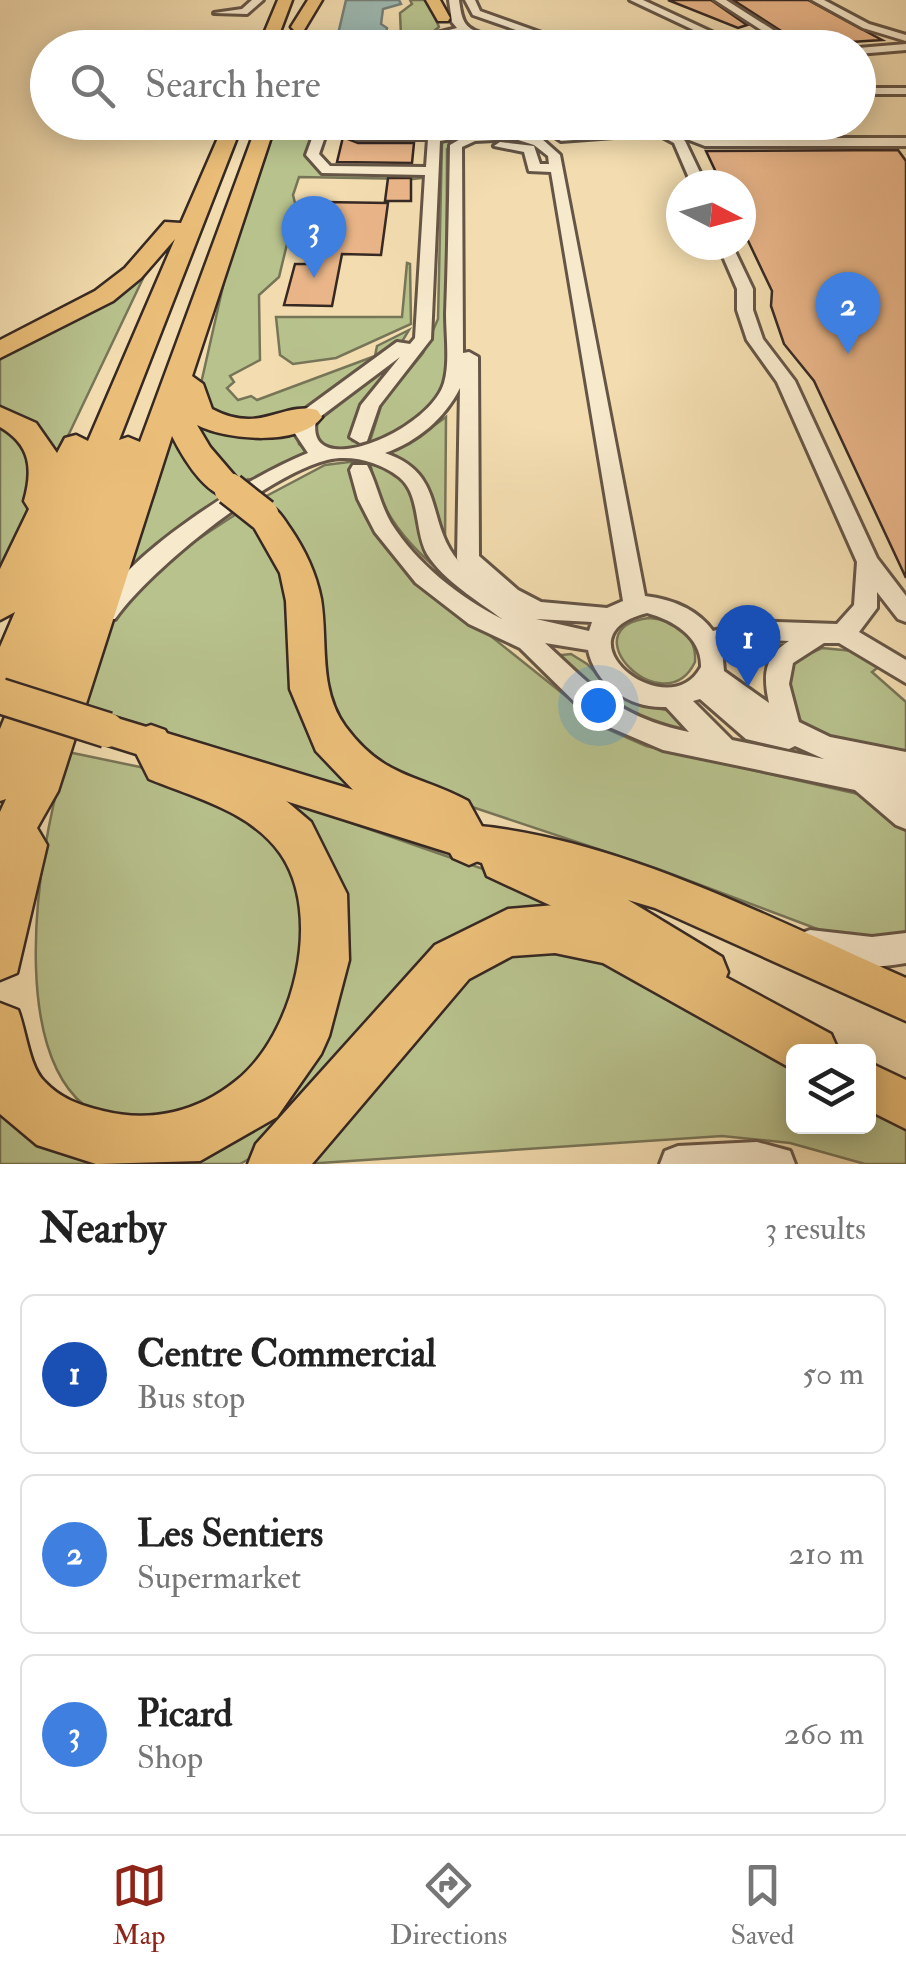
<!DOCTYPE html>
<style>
body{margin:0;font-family:"IM FELL Double Pica",serif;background:#f6f6f6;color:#222}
.controls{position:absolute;right:30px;bottom:30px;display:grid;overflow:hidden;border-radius:15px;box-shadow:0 5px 25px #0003}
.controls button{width:90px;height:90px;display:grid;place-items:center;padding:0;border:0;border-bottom:2px solid #e0e0e0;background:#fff;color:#222;font:50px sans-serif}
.compass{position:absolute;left:666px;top:170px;width:90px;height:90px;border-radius:50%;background:#fff;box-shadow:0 5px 25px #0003;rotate:96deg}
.you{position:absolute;left:598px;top:705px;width:35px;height:35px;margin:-25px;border:8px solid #fff;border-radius:50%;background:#1a73e8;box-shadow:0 0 0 15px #1a73e833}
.badge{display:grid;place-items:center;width:65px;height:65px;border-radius:50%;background:#8f2418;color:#fff;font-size:32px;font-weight:700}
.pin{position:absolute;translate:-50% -82px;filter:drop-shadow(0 2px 5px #0008)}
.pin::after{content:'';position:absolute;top:52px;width:35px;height:30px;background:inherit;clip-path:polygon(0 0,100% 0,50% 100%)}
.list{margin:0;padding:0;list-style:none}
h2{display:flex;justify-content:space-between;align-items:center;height:130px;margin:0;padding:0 40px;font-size:42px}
h2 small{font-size:32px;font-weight:400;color:#767676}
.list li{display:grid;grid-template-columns:65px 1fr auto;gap:30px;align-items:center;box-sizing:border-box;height:160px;margin:0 20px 20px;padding:0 20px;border:2px solid #e0e0e0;border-radius:15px}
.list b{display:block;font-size:38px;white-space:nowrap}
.list p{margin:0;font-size:32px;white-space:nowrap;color:#767676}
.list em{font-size:32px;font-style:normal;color:#767676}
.icon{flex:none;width:55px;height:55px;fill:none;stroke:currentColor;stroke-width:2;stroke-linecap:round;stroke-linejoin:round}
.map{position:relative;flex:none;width:906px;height:1164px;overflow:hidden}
.search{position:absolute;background:#fff;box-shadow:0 5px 25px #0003;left:30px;right:30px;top:30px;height:110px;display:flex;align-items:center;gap:25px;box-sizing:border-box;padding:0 35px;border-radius:55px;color:#767676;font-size:38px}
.sheet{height:670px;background:#fff}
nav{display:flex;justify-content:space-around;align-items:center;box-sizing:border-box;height:140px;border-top:2px solid #e0e0e0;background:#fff;font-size:28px;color:#767676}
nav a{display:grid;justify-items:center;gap:5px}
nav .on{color:#8f2418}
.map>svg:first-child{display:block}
</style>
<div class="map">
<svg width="906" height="1164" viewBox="0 0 906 1164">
<rect width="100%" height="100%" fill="#f3ddb0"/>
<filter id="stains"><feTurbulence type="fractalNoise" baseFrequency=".002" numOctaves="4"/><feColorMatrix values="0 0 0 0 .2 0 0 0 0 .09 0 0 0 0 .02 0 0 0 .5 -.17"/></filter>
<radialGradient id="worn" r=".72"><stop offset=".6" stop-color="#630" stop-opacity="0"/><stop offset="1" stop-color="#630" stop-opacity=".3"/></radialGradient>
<g fill="#b8c28d" stroke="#777558" stroke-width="2.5">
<path d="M410,0H428L439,27C429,37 417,39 401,36L400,13L412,4Z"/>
<path d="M277,123H320L313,130L306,155C324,182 353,171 381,171C395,170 409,173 423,174L421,178L413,179L299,177L293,195L296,207L279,277L259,295L260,360L230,376L234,382L227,388L238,400L251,396L257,400L375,356L377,346L409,330L403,340C366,369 323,414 276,423C257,426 231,417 213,414L200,388L228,264Z"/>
<path d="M458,138L447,149L446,377C437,419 362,461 320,448L311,427L403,353L365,400L353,441H370L382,403L423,353L438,319L442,142Z"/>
<path d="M407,263L410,264L411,324L336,358L293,364L280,355L276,317H402Z"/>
<path d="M147,270L57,459C46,432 28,418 0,409V354Z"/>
<path d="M446,417L445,544L466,569L463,571C416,530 454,470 381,455L410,443Z"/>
<path d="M0,424L37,456L36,495L0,574Z"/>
<path d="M196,424L297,432L299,444L314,456L263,483L248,479L243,482L214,465Z"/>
<path d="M168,431L230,503L135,564L130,558C136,535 145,518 154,496C161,481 161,452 168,431Z"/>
<path d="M357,461L390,469L405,478L413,491L421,526L510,619L506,623C452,580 384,540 371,467L352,468C355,506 372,534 398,562L607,729L646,746L858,794L887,809L906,826V935L860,939L820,930L658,869L400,783L336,726L257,501L325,465Z"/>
<path d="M241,511L273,544L352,789L78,705C86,683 92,658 103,638C134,578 187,546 241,511Z"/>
<path d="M649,618C675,620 697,634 695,662C664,726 567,628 649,618Z"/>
<path d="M822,648L864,652L881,665L872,672L906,702V757C845,745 773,743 793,661Z"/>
<path d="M571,654L587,664L620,698L670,711L698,732C641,737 592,688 552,656Z"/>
<path d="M68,752L140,767L222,796L268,824L314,899L306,1004L233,1099C207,1105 144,1125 121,1122C0,1099 33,858 68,752Z"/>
<path d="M297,804L595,908L490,923L282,1140L240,1164H0V1067L156,1159L339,985L287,806Z"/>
<path d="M575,943L793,1059L794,1126H868L869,1103L906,1125V1164H865L790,1143L722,1136L305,1164L479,967L527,944Z"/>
</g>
<path fill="#9dbab3" stroke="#748079" stroke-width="2.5" d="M346,0H399L401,4L383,9L381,24L387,28L384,47H335Z"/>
<g fill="#eab689" stroke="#362823" stroke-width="2.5">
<path d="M668,0H711L747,25L738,28Z"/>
<path d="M733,0H808L882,40L803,45Z"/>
<path d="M343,137L358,143H414L412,163L337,162Z"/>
<path d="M898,150L906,161V578L814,381L784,344L771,306L772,291L741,226V185H722L706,151Z"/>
<path d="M388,178H411V201H385Z"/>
<path d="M322,202L388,203L381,255L342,254L332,306L284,305L295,264H306Z"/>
</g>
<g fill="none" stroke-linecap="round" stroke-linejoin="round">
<g stroke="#655546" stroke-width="6">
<g id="minor">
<path d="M252,0H263L247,14L214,13L242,9Z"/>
<path d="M449,0H459C462,22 464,29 487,35L488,45L469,48L478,39L457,34L438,39L447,48L428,44L429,35L457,28L452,22Z"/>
<path d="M465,0H475L480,11L584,48H568L473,15Z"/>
<path d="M630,0H643L746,48H732Z"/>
<path d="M715,0H726L800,47L789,48Z"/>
<path d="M812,0H824L869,24L906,35V41L863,28Z"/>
<path d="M906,44V50L858,54V48Z"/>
<rect x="858" y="88" width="48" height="6"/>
<path d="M318,122H330L319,154L330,166L426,167L428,139H358L352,135L358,131L445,132L476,127L481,133L590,122L535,138L542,139L560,155L645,596C671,599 697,609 713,631L749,621L837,624L854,605L857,562L777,382L747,340L737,310V289L718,245H732L753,289V310L763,339L795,381L877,558L906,596V622L898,619L877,592V608L859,632L906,660V683L839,643H824L793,663L789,684L799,722L830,737L906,752V829L896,825L855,790L663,750L593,720L520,648L469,624L416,583L375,532L358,499L350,470L353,465H367C377,484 380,504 391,523C417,564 459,597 502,619C477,600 444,581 427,554C414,531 421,494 399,477C380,462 351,454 327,460C267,475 150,569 115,619H99L95,613C128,552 244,479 308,453L294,432L300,413L397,342L410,344L415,338L425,175L322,173L306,155ZM464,137L450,145C449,201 448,258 446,314C446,335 450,363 444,383C429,432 304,483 316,420L400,357L361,405L350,437L360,443L367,441L379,406L431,339L440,141ZM515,139L534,145L548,156L549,164H540L534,146L500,142L494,146L524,152L529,171L551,172L623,601L607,608L541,602L518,590L479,556L478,357L469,352L463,353L462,147L475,141ZM460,388L457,559L459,562C424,521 447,474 385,453C418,441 444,419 460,388ZM647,613C673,620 702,637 701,667C668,728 553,636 647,613ZM536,619L592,622L589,631ZM749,639L789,641C764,657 763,675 769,703L724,671L722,648ZM545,643L588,650C595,685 631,709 666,707L689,732C618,717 595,689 545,643ZM700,699L746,739L789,749L795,746L824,759L732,740L693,701Z"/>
<path d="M611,122L617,126L614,137L561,141L555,137L561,133L604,131L607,123Z"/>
<path d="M649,122H667L707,138H906V146H705L679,136L685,141L706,185H692L674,143L659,135L661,129Z"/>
<path d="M810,930L872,937L906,933V963C872,969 832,970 799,956L795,945L799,934Z"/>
<path d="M757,1142L790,1151L795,1164H660L665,1151L678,1146Z"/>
</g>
</g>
<g stroke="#362823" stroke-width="5">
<g id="major">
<path d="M107,715L469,825C618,837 771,919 906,978V1021L655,908L628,900L722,957L728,972L722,987L707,993L593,925L487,876L482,863L95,741L90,730L95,719Z"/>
<path d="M868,1062L906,1080V1129L868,1110Z"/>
</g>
</g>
<g stroke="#362823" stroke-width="5">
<g id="highway">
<path d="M278,0H292L274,48H258Z"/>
<path d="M308,0H322L304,30H294L291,27Z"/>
<path d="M426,0H440L450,18L448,21H438Z"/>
<path d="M225,122H243L119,440L128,437L140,442L258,122H276L192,376L203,384L212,409C261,435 282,401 317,410L322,417C300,447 226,440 197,425L210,447L246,489L241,497C211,506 184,460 172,436L58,791L37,828L47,845L17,973L0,980V812L6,799L0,801V729L10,705L0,709V647L15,612L0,620V569L29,509L24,501C33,469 31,445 0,427V407L36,423L57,453L65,438L76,435L88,441L175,239L141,278L113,301L0,358V340L95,291L125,268L165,222L181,223Z"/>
<path d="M263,503C277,507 282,516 290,528C305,550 316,573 321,599C328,642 318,688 345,726C384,779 418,774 468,801L491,843L485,858L469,865L453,858L438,831L381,808L356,793L316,751L290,689L286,601L280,573L247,515L251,507Z"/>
<path d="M151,725L165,730L179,753L271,788L311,822L347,894L349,960L329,1036L321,1054L277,1117L200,1161L96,1164L37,1145L0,1114V1003L18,1010C26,1030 29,1066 44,1081C61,1099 79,1105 103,1111C151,1123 198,1112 237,1080C294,1034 324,915 280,853C250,811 195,798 149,779L131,743L137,730Z"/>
<path d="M555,905L627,924L831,1034L839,1052H794V1070L603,963L555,953L512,956L469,979L312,1164H248L256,1144L435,945L508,909Z"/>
</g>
</g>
<use href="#minor" fill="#f7e9cc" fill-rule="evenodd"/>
<use href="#major" fill="#eabe78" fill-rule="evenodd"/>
<use href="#highway" fill="#eabe78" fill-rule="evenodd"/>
<g stroke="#362823" stroke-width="39" stroke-linecap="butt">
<path id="major-bridge" d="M0,696L107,730"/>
</g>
<g stroke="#362823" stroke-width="36" stroke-linecap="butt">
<path id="highway-bridge" d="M230,489L263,515"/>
</g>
<use href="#major-bridge" stroke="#eabe78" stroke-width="34"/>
<use href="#highway-bridge" stroke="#eabe78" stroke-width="31"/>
</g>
<rect width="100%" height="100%" filter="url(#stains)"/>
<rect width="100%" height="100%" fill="url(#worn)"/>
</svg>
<div class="controls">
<button><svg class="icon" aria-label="layers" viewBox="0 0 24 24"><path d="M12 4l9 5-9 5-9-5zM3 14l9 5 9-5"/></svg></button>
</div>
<svg class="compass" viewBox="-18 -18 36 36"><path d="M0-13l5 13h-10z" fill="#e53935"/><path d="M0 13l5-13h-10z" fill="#767676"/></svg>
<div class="you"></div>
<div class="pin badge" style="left:748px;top:687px;background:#1a4fb4">1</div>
<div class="pin badge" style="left:848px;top:354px;background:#3f7fe0">2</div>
<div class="pin badge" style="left:314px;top:278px;background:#3f7fe0">3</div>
<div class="search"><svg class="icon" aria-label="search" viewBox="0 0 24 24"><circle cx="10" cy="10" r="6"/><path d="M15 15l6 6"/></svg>Search here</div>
</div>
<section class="sheet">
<h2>Nearby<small>3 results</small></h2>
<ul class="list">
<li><span class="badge" style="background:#1a4fb4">1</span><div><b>Centre Commercial</b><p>Bus stop</p></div><em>50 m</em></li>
<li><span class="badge" style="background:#3f7fe0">2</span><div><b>Les Sentiers</b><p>Supermarket</p></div><em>210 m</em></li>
<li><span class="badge" style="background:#3f7fe0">3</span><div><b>Picard</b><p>Shop</p></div><em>260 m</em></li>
</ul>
</section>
<nav>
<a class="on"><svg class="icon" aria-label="map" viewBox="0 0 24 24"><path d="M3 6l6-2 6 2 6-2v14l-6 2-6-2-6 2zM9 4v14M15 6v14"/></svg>Map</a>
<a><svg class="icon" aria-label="directions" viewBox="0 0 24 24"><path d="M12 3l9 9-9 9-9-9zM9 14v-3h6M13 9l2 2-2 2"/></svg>Directions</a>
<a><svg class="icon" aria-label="saved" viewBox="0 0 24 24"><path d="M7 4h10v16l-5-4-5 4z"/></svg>Saved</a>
</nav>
